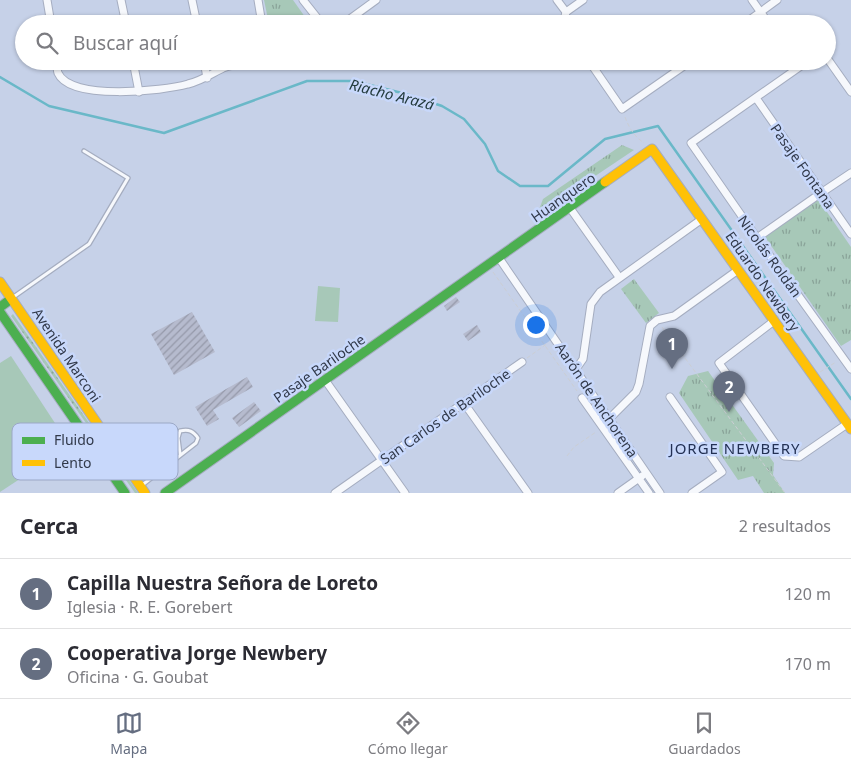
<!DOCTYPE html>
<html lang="es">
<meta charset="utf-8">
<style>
body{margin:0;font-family:"Noto Sans",sans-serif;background:#f2f2f3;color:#2b2b33}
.you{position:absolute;left:535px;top:324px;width:18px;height:18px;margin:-12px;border:4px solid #fff;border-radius:50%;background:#1a73e8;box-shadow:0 0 0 8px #1a73e833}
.badge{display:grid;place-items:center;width:32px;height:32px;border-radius:50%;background:#656e81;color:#fff;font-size:16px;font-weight:700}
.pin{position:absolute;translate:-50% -41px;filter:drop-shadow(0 1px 2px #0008)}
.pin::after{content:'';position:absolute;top:26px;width:18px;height:15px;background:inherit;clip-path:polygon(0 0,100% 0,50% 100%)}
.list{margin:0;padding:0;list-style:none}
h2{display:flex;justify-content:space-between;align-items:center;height:65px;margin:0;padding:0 20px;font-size:21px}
h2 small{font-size:16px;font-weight:400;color:#7c7c81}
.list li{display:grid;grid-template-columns:32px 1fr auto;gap:15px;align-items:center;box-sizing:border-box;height:70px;padding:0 20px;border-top:1px solid #e1e1e2}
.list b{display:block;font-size:19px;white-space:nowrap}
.list p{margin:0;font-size:16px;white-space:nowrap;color:#7c7c81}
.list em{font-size:16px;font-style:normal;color:#7c7c81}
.icon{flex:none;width:28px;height:28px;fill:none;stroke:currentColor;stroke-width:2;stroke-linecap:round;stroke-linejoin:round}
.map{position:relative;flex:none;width:851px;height:493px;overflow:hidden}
.search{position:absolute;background:#fff;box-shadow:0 1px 4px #0004;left:15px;right:15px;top:15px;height:55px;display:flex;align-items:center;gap:12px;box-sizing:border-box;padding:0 18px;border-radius:28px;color:#7c7c81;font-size:19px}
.sheet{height:205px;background:#fff}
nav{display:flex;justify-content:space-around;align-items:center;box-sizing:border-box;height:70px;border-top:1px solid #e1e1e2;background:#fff;font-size:14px;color:#7c7c81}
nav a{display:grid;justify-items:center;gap:2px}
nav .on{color:#656e81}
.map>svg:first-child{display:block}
</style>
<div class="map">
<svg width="851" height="493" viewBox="0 0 851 493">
<defs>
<pattern id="grass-dots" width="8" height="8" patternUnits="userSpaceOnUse" patternTransform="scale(1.25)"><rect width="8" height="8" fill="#a7c8b8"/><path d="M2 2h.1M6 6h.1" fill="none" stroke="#89a398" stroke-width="1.8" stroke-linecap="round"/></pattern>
<pattern id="park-tufts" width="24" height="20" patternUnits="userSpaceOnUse" patternTransform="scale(1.25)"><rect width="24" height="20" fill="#a7c8b8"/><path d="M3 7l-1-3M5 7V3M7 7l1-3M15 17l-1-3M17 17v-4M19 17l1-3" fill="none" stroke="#89a398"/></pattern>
<pattern id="building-hatch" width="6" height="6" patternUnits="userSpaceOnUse" patternTransform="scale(1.25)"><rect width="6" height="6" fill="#b6bbce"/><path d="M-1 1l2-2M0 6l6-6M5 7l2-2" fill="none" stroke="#9599a9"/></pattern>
</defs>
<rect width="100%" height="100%" fill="#c6d1e8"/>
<path fill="url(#grass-dots)" d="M13,314L138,493H135L11,316Z"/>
<g fill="url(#park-tufts)">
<path d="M264,0H293L310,24H269Z"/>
<path d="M622,145L634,150L537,215L543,199Z"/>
<path d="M818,199L851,247V340L841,346L765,237Z"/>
<path d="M634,279L659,313L646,323L621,289Z"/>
<path d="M708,371L774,463L773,475L785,493H764L753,476L738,480L679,393L688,376Z"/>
</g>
<g fill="#a7c8b8">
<path d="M318,286L340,288L338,322L315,321Z"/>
<path d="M11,356L70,446L0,492V363Z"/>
</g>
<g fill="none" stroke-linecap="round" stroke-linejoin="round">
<path stroke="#6ab8c8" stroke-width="2.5" d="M0,77L49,106L164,133L307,81H354L406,94L442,106L464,119L485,144L498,171L520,186H548L605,139L658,126L851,399"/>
</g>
<g fill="url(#building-hatch)">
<path d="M456,297L460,302L447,311L444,306Z"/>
<path d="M192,312L215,352L174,375L151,334Z"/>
<path d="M477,325L481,332L468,341L463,334Z"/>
<path d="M247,377L253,387L213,410L219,419L207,426L195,407Z"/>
<path d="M254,402L261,411L239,427L232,418Z"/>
</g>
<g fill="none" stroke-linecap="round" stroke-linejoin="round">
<g stroke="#a5adc0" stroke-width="5.5">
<g id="lane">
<path d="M12,298L89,244L128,178L84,151"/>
<path d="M141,486L196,443L198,438C193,431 189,429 180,431L178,438L180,454"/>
</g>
</g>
<g stroke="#a5adc0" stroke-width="9">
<g id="street">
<path d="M47,0L51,24"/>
<path d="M121,0L126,24"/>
<path d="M192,0L197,24"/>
<path d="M258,0L262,24"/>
<path d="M303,0L322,24"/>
<path d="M557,0L566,12L563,24"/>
<path d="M752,0L769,24"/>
<path d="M566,12L583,0"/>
<path d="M343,24L376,0"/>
<path d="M744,24L777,0"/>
<path d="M827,58L851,92"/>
<path d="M56,61C57,65 57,70 58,73C70,101 163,91 188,84C201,81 211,74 223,68C231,65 240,63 249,61"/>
<path d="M133,61L139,92"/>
<path d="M204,61L207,78"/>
<path d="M589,61L622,109L691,61"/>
<path d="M808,61L691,143L757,238L851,369"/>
<path d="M756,98L851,234"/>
<path d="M570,208L619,277"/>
<path d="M757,238L821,193L851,173"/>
<path d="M499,258L660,493"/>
<path d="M774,321L719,363L784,456L799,457L847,424"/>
<path d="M576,369L583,359L591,304L600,292L702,219"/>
<path d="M325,380L405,493"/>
<path d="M670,397L722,472L692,493"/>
<path d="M582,398L649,493"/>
<path d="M464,403L528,493"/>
<path d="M610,418L636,392L639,384L650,326L657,320L674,316L738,270"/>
<path d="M335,493L522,362"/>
<path d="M618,493L642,476"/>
</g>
</g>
<g stroke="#a5adc0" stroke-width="11">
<g id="fast">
<path d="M0,307L11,299"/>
<path d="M0,312L125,493"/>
<path d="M165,493L605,182"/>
</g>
</g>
<g stroke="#a5adc0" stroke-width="11">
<g id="slow">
<path d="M605,182L652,149L851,429"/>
<path d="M0,282L145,493"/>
</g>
</g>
<g stroke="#cbced4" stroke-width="1" stroke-dasharray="4 2.5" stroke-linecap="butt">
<path d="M625,117C629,128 634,136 644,143"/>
<path d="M493,272L577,391"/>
<path d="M662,327L785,493"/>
<path d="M527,358L548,343"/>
<path d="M820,372L836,362"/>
<path d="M567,456L574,447L596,432"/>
</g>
<use href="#lane" stroke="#f6f8fc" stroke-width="3"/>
<use href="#street" stroke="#f6f8fc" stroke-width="7"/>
<use href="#fast" stroke="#4caf50" stroke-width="9"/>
<use href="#slow" stroke="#ffc107" stroke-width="9"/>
</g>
<g text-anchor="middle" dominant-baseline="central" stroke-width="5" stroke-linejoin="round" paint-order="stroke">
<g font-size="14" fill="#31394a" stroke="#c8d8fb">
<text transform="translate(803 166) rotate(55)">Pasaje Fontana</text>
<text transform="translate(563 197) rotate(-35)">Huanquero</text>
<text transform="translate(770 256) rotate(54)">Nicolás Roldán</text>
<text transform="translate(763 281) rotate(55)">Eduardo Newbery</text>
<text transform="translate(67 355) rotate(56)">Avenida Marconi</text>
<text transform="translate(319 368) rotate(-35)">Pasaje Bariloche</text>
<text transform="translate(597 400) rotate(56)">Aarón de Anchorena</text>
<text transform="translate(445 416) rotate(-35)">San Carlos de Bariloche</text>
</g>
<g font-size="15" font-style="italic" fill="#223a3d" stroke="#c8d8fb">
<text transform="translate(392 94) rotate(14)">Riacho Arazá</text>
</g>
<g font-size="15" letter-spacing="1" fill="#233154" stroke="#c8d8fb">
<text x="735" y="448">JORGE NEWBERY</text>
</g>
</g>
<rect x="12" y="423" width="166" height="57" rx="8" fill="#c8d8fb" stroke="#9ba8c6" stroke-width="1"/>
<rect x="22" y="437" width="23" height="7" fill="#4caf50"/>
<rect x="22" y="460" width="23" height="6" fill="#ffc107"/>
<g font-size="14" fill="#31394a">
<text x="54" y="445">Fluido</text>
<text x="54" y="468">Lento</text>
</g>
</svg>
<div class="you"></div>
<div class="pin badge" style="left:672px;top:369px">1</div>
<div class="pin badge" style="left:729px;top:412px">2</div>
<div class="search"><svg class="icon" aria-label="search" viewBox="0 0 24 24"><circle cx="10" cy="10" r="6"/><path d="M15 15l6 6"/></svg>Buscar aquí</div>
</div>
<section class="sheet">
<h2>Cerca<small>2 resultados</small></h2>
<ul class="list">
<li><span class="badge">1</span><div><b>Capilla Nuestra Señora de Loreto</b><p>Iglesia · R. E. Gorebert</p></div><em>120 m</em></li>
<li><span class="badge">2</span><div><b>Cooperativa Jorge Newbery</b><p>Oficina · G. Goubat</p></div><em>170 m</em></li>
</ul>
</section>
<nav>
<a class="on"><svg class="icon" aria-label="map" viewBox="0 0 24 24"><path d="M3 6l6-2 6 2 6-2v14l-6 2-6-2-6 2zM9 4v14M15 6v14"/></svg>Mapa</a>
<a><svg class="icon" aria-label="directions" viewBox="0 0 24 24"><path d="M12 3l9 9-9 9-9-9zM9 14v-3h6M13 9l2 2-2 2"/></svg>Cómo llegar</a>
<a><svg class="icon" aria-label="saved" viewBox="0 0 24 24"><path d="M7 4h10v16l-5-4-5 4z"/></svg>Guardados</a>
</nav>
